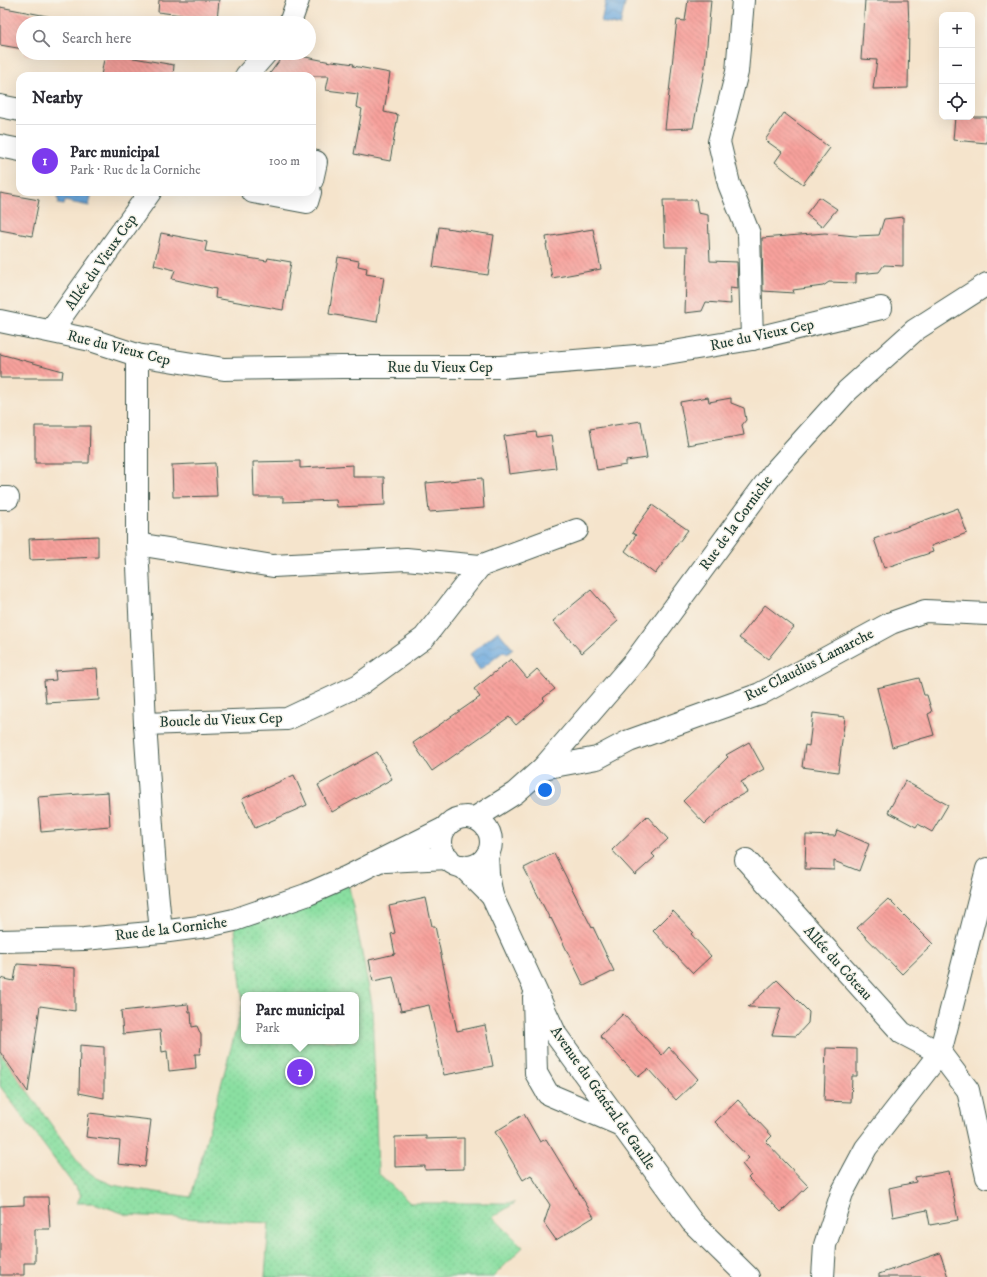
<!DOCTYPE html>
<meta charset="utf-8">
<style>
body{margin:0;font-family:"IM FELL DW Pica",serif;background:#f2f2f3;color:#2b2b33}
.controls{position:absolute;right:12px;top:12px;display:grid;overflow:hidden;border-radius:8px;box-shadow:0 4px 16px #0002}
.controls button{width:36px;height:36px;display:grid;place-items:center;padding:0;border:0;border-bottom:1px solid #e1e1e2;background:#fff;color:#2b2b33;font:20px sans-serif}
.you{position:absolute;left:545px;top:790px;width:14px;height:14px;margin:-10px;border:3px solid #fff;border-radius:50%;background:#1a73e8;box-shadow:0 0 0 6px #1a73e833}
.badge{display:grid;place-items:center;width:26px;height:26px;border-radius:50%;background:#7c3aed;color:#fff;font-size:13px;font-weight:700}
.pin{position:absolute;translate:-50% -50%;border:2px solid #fff;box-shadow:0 1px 4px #0006}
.popup{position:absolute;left:241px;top:992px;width:118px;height:52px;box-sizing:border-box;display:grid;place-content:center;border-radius:8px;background:#fff;filter:drop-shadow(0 1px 3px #0005);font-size:13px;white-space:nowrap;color:#7c7c81}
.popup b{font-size:15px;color:#2b2b33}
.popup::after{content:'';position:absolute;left:50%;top:100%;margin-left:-8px;border:8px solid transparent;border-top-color:#fff}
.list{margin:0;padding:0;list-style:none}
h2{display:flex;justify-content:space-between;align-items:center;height:52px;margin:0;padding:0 16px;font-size:17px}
h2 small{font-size:13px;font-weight:400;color:#7c7c81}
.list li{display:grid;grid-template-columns:26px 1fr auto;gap:12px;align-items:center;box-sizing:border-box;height:72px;padding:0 16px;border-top:1px solid #e1e1e2}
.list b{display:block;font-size:15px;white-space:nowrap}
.list p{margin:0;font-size:13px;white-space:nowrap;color:#7c7c81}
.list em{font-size:13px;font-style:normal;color:#7c7c81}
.icon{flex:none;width:22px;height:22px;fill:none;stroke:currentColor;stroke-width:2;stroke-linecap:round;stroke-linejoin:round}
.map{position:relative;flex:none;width:987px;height:1277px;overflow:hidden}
.search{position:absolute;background:#fff;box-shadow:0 4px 16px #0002;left:16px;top:16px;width:300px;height:44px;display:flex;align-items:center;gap:10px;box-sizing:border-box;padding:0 14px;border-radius:22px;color:#7c7c81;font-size:15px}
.panel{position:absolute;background:#fff;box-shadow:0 4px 16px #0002;left:16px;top:72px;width:300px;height:124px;border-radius:12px}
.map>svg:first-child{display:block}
</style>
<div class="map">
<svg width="987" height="1277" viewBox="0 0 987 1277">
<defs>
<pattern id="park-dots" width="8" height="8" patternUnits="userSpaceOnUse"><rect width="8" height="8" fill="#8adfa1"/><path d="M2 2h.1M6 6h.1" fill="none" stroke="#77c08b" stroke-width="1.8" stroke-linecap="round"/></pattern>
<pattern id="water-waves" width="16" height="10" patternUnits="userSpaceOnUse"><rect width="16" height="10" fill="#6ca8dd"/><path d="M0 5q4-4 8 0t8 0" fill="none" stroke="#588ab4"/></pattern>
<pattern id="building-back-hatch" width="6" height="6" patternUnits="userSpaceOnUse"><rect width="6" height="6" fill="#f8a19c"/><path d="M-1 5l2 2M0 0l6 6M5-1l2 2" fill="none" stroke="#c88480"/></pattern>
</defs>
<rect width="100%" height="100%" fill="#f7f3e8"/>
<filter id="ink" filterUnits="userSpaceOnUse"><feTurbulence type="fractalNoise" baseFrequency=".025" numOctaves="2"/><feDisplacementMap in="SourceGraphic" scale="8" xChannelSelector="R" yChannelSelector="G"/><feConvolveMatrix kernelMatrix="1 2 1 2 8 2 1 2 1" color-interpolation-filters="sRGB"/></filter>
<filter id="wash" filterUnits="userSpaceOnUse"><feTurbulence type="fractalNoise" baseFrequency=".012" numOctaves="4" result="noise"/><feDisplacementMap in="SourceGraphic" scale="16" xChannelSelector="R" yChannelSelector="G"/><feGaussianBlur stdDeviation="0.9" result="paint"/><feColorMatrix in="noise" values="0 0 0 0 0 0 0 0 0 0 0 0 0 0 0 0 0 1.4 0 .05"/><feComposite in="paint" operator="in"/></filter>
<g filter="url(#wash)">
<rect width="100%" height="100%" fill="#f5e4cc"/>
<path fill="url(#park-dots)" stroke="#548e6a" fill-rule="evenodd" d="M347,877L372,1004L378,1173L410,1203H515L493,1217L523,1247L493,1277H265L269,1223L128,1215L94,1203H77L81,1195L0,1086V1052L55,1130L83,1168L97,1178L113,1185L128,1188L191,1197L243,1003L234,920ZM244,995H356V1041H244Z"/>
<g fill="url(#water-waves)" stroke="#467288">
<path d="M606,0H626L620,26L601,22Z"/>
<path d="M58,192H92L89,206L65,201L64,205L58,204L59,200L57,199Z"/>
<path d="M498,631L513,649L507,654L504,651L480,670L469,655Z"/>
</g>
<g id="blocks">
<g fill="url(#building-back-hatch)">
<path d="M159,0H219L217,20L158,12Z"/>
<path d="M688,0H711L705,67L693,128L665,129L677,20L685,21Z"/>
<path d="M865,0H908L909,26L908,88L873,89L877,60L861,59Z"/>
<path d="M0,7L52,17L51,23H23V49L0,45Z"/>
<path d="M25,53H45L44,57L25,54Z"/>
<path d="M105,53L174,65L173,76H101Z"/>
<path d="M285,53L331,62L332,61L354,64L353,66L390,73L384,112L398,115L390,161L354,154L362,109L356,107L358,94L326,90L329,76H268Z"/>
<path d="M784,113L830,148L803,184L775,162L782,152L765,140Z"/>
<path d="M955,117H987V143L953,140Z"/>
<path d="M0,193L39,200L32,236L0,230Z"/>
<path d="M819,197L837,209L822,227L806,214Z"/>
<path d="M663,200H696L698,213L708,215L710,261L737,262L738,289L730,288L731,304L706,302L702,311L685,313L687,247H665Z"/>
<path d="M903,217V266L884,265L879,272L856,274V283L829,282L823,286L793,290L794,293L763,291L762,238L825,233L855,236L879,235L884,219Z"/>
<path d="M439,227L494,235L488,275L433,267Z"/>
<path d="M593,229L601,269L552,278L546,244H547L546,237Z"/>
<path d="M161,233L207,242L205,251L267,261L268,258L291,262L283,310L215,298L216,289L172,279L175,270L154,265Z"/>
<path d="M338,257L359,261L358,266L367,268L366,274L384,277L377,322L329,314Z"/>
<path d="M0,354L63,371L62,378H0Z"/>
<path d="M708,397L709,402L731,398V403L744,408L746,420L742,425L744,435L688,445L680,402Z"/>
<path d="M641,421L647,458L626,461V465L597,470L590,429Z"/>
<path d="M35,426H90L89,463H35Z"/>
<path d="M536,432L537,437L551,435L556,468L509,474L504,436Z"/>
<path d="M300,461V468L353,465V477H384L385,505L337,507L336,500L283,502V497H254L253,462Z"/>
<path d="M215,463L217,496L173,497L172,465Z"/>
<path d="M482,478L484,508L429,512L426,483Z"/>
<path d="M652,505L688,530L655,574L625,551L636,535L632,533Z"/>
<path d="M958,508L967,533L931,546L933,552L884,568L874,539Z"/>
<path d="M98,536V557L30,560L29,539Z"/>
<path d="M591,590L618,621L582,653L553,621Z"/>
<path d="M765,605L794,627L768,659L739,638Z"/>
<path d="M511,659L527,678L537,669L555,689L543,698L545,700L516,725L509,717L432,771L413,743L480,697L474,689Z"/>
<path d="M97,668L99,700L46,703L44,681L56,680L55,671Z"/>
<path d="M919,678L924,695H927L932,712L928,714L934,735L892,747L877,688Z"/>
<path d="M813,713L845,717L838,772L802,767L805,745L809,746Z"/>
<path d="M749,742L764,769L741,782L747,792L728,802L705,824L683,801L728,757L726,755Z"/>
<path d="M377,752L392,779L332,812L318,785Z"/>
<path d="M294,775L307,805L255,828L242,799Z"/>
<path d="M905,781L948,805L932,832L918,824L916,827L888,812Z"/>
<path d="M108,792L110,826L41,832L38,797Z"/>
<path d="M647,816L668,839L652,854L655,857L635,875L612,850Z"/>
<path d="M837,830L869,844L859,871L834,861V870L805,869L806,835L835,836Z"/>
<path d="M554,853L592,928L593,927L614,971L584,986L551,918L550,919L524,868Z"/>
<path d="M426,898L432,926H435L457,1031L485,1025L493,1066L444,1075L429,1005L401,1011L393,977L373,981L369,960L395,954L391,934L395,933L389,906Z"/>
<path d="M888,899L933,944L902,974L857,928Z"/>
<path d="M673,911L693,932L691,934L711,956L693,973L653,931Z"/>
<path d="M17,964L75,968V1011L40,1006L28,1092L0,1052V978L14,981Z"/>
<path d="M777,980L809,1012L808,1023L796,1036L772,1035L781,1008L748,1007Z"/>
<path d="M188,1004L189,1012H191L192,1027L197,1026L201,1035V1045L200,1054H195L196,1068L169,1071L167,1051L162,1052L160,1030L123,1034L121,1011Z"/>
<path d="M623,1014L662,1055L669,1047L698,1079L676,1100L648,1069L638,1077L600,1036Z"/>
<path d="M80,1045L104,1047V1098L79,1093Z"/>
<path d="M826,1048L857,1049V1076H852L851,1102L824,1101Z"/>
<path d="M738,1100L772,1136L766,1142L808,1186L781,1212L748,1178L751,1175L742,1164L749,1158L715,1122Z"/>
<path d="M89,1113L151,1120L145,1167L118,1164L120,1141L86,1137Z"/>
<path d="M524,1114L540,1142L546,1139L594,1217L556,1240L544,1223L550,1205L531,1175L523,1180L495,1132Z"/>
<path d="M426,1136V1139L464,1138V1169L425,1170V1166L395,1167V1137Z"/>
<path d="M949,1171L958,1220L930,1225L927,1210L893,1217L889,1188L916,1182L915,1177Z"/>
<path d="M24,1197H48L50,1229H35V1263H24V1275H0V1206L24,1205Z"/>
<path d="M940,1253L948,1277H879V1274Z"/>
</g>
</g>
</g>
<g filter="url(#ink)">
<use href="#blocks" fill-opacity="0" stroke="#3f564b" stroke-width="1"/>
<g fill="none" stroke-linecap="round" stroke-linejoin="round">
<g stroke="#3f564b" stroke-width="24">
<g id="minor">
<path d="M743,0L737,72L719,142L729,184L749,234L752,339"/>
<path d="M290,23L298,0"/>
<path d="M246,76L266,53"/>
<path d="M0,106L20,110"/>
<path d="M0,146L20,150"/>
<path d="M312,161L316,162L312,180"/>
<path d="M253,192L307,202L310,192"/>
<path d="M0,321L91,340L137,355L224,369L342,367H501L661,354L752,339L881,308"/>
<path d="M51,331L150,192"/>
<path d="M137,355V544L145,724L287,719L359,685L424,638L480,566"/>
<path d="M0,498H8"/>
<path d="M137,544L273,566L406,559L480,566L577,530"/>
<path d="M145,724L155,870L161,932"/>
<path d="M543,768L597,758L629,741L760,694L891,623L925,611L987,614"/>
<path d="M487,855L488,874L492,896L556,1035L692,1222L748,1277"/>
<path d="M746,860L902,1033L940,1053L968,1090L987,1177"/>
<path d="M462,866L492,896"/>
<path d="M534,997L536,1073L548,1094L621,1125"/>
<path d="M823,1277L825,1245L842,1193L866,1148L940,1053L987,869"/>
</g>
</g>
<g stroke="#3f564b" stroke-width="24">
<g id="major">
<circle cx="466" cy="842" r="25"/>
<path d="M475,818L515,793L543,768L635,661L774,472L847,391L915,330L987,284"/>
<path d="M386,861L448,858"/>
<path d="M0,941L84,939L161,932L207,926L234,920L306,895L347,877L445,828"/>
</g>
</g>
<use href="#minor" stroke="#fff" stroke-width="22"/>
<use href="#major" stroke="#fff" stroke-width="22"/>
</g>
</g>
<g text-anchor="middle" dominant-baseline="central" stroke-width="3" stroke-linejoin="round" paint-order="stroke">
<g font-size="15" fill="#1f3d34" stroke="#f7f3e8">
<text transform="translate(101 262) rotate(-55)">Allée du Vieux Cep</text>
<text transform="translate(762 335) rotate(-12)">Rue du Vieux Cep</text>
<text transform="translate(119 348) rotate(14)">Rue du Vieux Cep</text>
<text x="440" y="367">Rue du Vieux Cep</text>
<text transform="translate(736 523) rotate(-54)">Rue de la Corniche</text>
<text transform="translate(809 665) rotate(-27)">Rue Claudius Lamarche</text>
<text transform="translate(221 720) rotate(-2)">Boucle du Vieux Cep</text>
<text transform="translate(171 929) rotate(-7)">Rue de la Corniche</text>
<text transform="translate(838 963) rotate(48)">Allée du Côteau</text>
<text transform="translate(603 1098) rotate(55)">Avenue du Général de Gaulle</text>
</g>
</g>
</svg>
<div class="controls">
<button>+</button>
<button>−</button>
<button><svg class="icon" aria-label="locate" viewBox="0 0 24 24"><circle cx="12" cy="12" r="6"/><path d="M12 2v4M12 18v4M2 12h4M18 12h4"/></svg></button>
</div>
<div class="you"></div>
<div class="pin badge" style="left:300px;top:1072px">1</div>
<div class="popup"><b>Parc municipal</b>Park</div>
<div class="search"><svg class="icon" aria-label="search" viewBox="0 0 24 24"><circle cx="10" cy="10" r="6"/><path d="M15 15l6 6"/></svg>Search here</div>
<section class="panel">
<h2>Nearby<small></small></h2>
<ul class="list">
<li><span class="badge">1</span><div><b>Parc municipal</b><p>Park · Rue de la Corniche</p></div><em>100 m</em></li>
</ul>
</section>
</div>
